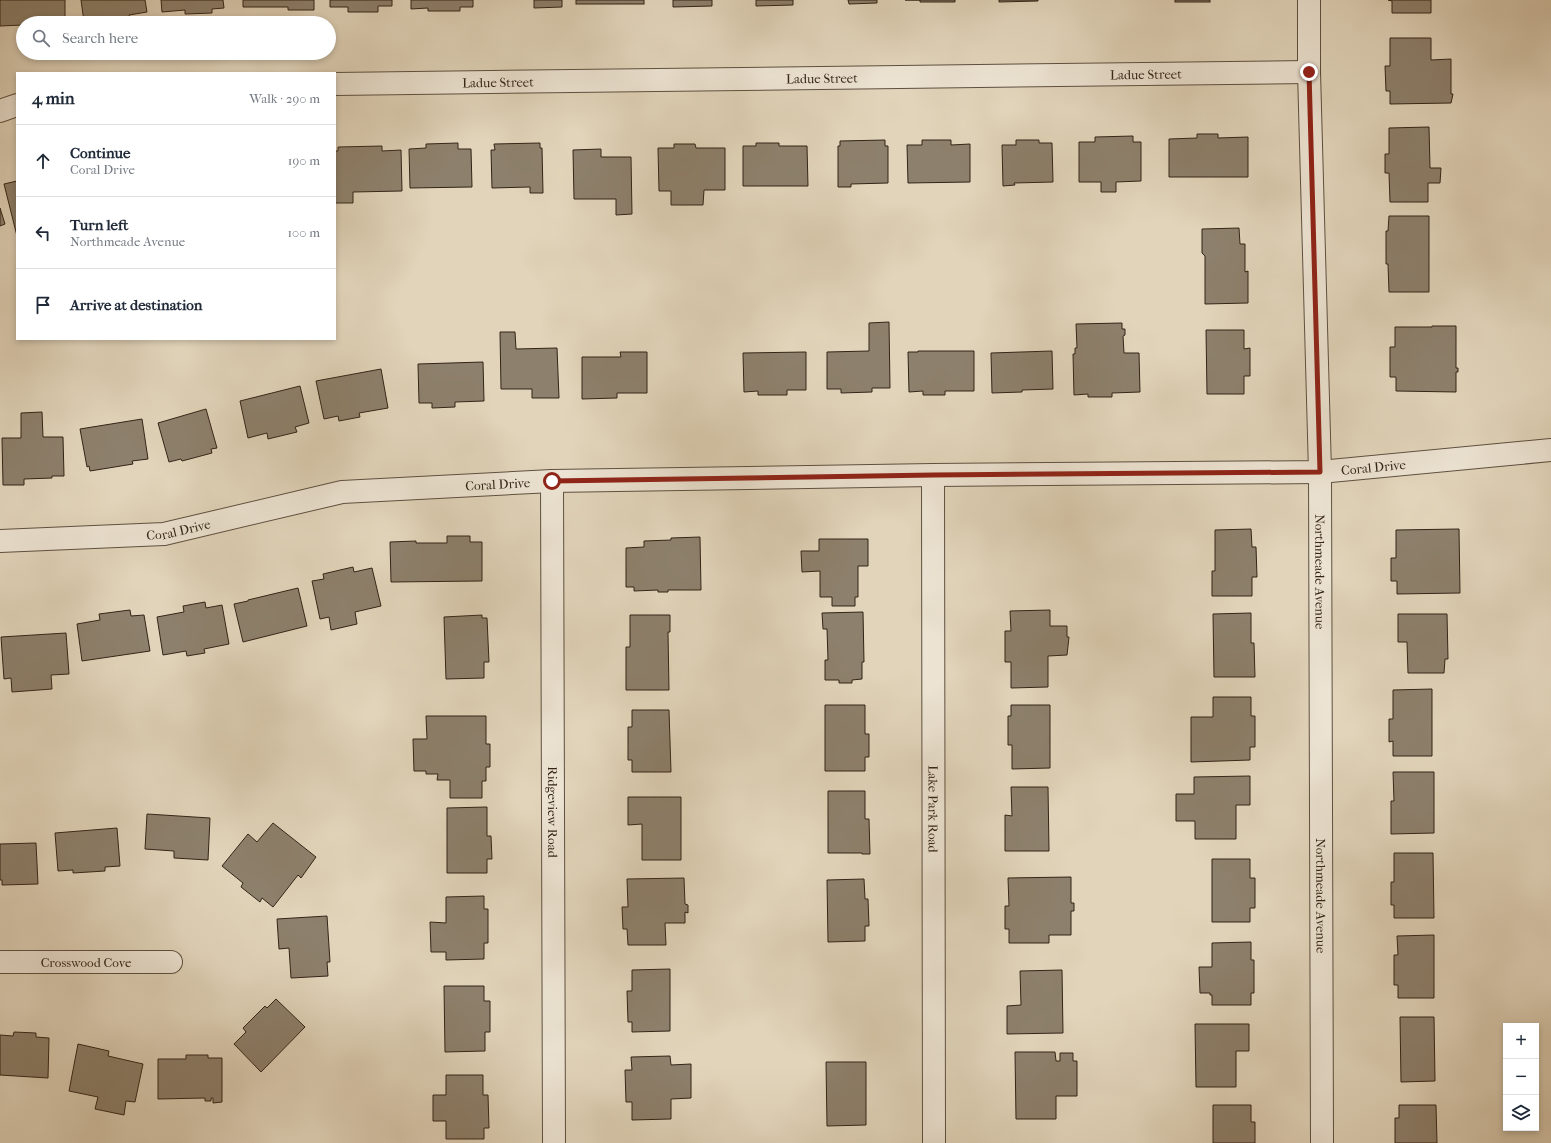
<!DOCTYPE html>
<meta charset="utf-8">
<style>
body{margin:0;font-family:"IM FELL French Canon",serif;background:#f2f2f3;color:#1f2937}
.controls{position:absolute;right:12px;bottom:12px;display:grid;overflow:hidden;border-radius:0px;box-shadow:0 2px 6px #0003}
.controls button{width:36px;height:36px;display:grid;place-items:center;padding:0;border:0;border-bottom:1px solid #e0e1e3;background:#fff;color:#1f2937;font:20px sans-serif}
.stop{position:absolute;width:12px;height:12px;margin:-9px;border:3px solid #8f2418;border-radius:50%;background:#fff}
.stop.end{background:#8f2418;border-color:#fff;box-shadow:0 1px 4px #0008}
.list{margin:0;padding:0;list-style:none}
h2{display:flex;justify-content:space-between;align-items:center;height:52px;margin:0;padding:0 16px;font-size:17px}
h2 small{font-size:13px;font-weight:400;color:#747a83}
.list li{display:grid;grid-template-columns:26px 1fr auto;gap:12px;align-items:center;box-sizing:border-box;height:72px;padding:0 16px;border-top:1px solid #e0e1e3}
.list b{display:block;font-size:15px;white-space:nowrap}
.list p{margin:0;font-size:13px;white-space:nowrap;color:#747a83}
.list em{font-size:13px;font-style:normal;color:#747a83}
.icon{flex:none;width:22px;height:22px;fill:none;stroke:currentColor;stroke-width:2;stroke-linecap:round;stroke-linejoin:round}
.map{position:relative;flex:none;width:1551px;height:1143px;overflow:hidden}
.search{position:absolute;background:#fff;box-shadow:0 2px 6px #0003;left:16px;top:16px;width:320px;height:44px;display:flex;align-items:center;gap:10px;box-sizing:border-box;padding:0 14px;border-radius:22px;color:#747a83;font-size:15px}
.panel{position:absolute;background:#fff;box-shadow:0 2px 6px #0003;left:16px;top:72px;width:320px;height:268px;border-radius:0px}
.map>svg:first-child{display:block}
</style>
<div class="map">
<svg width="1551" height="1143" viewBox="0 0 1551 1143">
<rect width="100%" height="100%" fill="#e1d4ba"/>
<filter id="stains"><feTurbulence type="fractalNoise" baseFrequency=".005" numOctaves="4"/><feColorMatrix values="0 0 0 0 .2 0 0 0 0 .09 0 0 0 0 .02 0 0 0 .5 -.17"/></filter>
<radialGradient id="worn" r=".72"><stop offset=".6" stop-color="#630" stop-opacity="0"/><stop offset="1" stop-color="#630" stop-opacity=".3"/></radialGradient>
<g fill="#8d806c" stroke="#332417">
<path d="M0,0H65V23H23V25L0,26Z"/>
<path d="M81,0H145L147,12L129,15L130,18L102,23H98V20L84,22Z"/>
<path d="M161,0H223L224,8L212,9V13L185,14V10L162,12Z"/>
<path d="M243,0H314V10H288V7H243Z"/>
<path d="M330,0H392V6H378V12H348V7H330Z"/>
<path d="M411,0H473V7H460V11H428V8L411,9Z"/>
<path d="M534,0H562V7L534,8Z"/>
<rect x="576" y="0" width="68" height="4"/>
<path d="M673,0H712V6L673,7Z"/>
<path d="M756,0H793V5L756,6Z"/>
<path d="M848,0H877V3L849,4Z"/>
<path d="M905,0H955V2H920V0Z"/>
<path d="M999,0H1038V1L999,2Z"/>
<rect x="1175" y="0" width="35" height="2"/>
<path d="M1388,0H1431V13H1392V1Z"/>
<path d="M1390,38H1431V60L1451,59V94H1453L1451,103L1390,104V91H1386L1385,66H1390Z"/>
<path d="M1429,127L1430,168H1441L1440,183H1428V202H1390L1389,173H1385V154H1389V128Z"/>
<path d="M1197,134H1218V138L1248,137V177H1169V139L1197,138Z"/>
<path d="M1133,136V142H1141V181L1116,182V192H1101V182H1079V142H1095V137Z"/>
<path d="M885,140V146H888V183L851,184V187H838V146H840V141Z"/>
<path d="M922,140H951V145L970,144V182L908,183L907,145H922Z"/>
<path d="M1016,140H1039V143H1052L1053,182L1014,183L1015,185L1003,186L1002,145H1016Z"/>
<path d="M458,143V149H471L472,187L410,188L409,149L426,148V144Z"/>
<path d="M540,143V148H542L543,193H530V187L492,188L491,150H495L494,144Z"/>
<path d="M756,143H779V146H807L808,186H743V146H756Z"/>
<path d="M674,144H695L696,148H725V190H704L703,205H671V191H659L658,148H674Z"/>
<path d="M382,146V151L401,150L402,191L353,192V203H335V151H338V147Z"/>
<path d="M601,149V157H631L632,214L616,215V199H574L573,150Z"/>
<path d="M17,181V236L4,184Z"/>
<path d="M0,208L5,224L0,226Z"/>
<path d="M1389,216H1429V292H1389L1388,264H1386V231H1388Z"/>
<path d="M1239,228L1240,244H1245V272L1248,271V303L1205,304V256L1202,253V229Z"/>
<path d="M889,322L890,388H872V392L841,393V389H827V352L869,351V323Z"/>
<path d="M1122,323V329H1125V335L1123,336L1124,353H1139L1140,392L1112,393V397H1088V394L1074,395L1073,354H1075V348H1077L1076,324Z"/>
<path d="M1432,326H1456V368H1458V372H1456V392L1396,391V377H1390V347H1395V327H1432Z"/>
<path d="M1206,330H1244V349L1250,348V376H1244V394H1207Z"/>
<path d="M500,332H515L516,349L557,348L559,398H532V389H501Z"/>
<path d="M918,351H974V391H945V395H923V391L909,392L908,352H918Z"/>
<path d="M1052,351L1053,389L1022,390V392L992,393L991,353Z"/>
<path d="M620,352H647V393H617V398L582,399V357H621Z"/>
<path d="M806,352V390H787V395H758V391L744,392L743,353Z"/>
<path d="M483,362L484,401L455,402V407L432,408V403H419L418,364Z"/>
<path d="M381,369L388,408L359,413L360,417L339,421L338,416L324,419L316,381Z"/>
<path d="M300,386L309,423L295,427L297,432L268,439L267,433L248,438L240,401Z"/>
<path d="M206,409L217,448L211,449L212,453L182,461L181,459L169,462L158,423Z"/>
<path d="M42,412L43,437H63L64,476H52V478L24,479V485H3L2,438H21V413Z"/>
<path d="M142,419L148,459L132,461L133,464L90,471L89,466L87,467L80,429Z"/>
<path d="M1251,529L1252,547H1256L1257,577H1252V596H1212V571H1215V530Z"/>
<path d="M1459,529L1460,593L1397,594V581H1391V558H1396V530Z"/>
<path d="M447,536H470V542H482V581L391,582L390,542L416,541V543H447Z"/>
<path d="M700,537L701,590H668V592H658V590L634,591V587H626V548L644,547V541L671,540V538Z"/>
<path d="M819,539H868V566H858V597H855V606H832V597H820V571L802,572L801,551H819Z"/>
<path d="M353,567L354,572L372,568L381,606L355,612L357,624L331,630L329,617L320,619L312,581L324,579L323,574Z"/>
<path d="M298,588L307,626L243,642L234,604L248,601V600Z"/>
<path d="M205,602L206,608L222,605L229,644L204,649L205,653L187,656L186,651L163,655L157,617L184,612L183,606Z"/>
<path d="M130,610L131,616L144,615L150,651L82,661L77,624L100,620L99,614Z"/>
<path d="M1050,610V626H1067V637H1069L1067,655L1048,656V687L1011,688V662H1005V631H1011L1010,611Z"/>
<path d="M863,612L864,662H862V679L852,680V683H839V680H825V660H828L827,629H823L822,613Z"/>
<path d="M1251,613V643H1254L1255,677H1214L1213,614Z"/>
<path d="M1398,614H1447L1448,659H1445L1444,673H1408L1407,642H1398Z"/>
<path d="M482,615V618H487L489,662H484V678L446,679L444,617Z"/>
<path d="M630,615H670V632H668L669,690H626V647H630Z"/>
<path d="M66,633L69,674L51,675L52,689L12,692L11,678L4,679L1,637Z"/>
<path d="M1432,689V756H1393V741L1389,742V719H1393V690Z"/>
<path d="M1213,697H1251V716H1255V747H1250V760L1191,762V717H1213Z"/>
<path d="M825,705H865V734H869V757H865V771H825Z"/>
<path d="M1011,705H1050V768L1012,769V745H1008V716H1011Z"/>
<path d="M632,710H669L671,772H632V760H628V727H632Z"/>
<path d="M426,716H486V744H490V767H486V781H482V798H450V780H437L438,774H426V771H414L413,739H427Z"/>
<path d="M1393,772H1434V833L1391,834V801H1394Z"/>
<path d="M1250,776V805H1236V839H1195V821H1176V794H1194V777Z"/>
<path d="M1011,787H1048L1049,851H1005V815L1012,816Z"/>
<path d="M828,791H865V819H869L870,854H862V853H828Z"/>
<path d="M628,797H681V860H642V824L628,825Z"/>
<path d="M487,807V836H491L492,859H487V873H447V808Z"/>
<path d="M147,814L210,818L208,860L174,858V851L145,849Z"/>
<path d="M273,823L316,857L301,878L298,875L273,907L262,898L260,902L241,887L243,883L222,866L248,834L257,842Z"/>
<path d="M117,828L120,866L105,867V871L73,873V870L58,871L55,833Z"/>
<path d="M36,843L38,884L2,885V880H0V844Z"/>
<path d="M1394,853H1433L1434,918H1394V905H1391V882H1394Z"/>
<path d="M1212,859H1250V878H1255V908H1250V922H1212Z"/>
<path d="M1071,877V903H1074V911H1071V935H1049V943H1009V929H1005V906H1009L1008,878Z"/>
<path d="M684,878L685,904L688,905V913L685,912V923H665L666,945H628L627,929H623L622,907H628L627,879Z"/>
<path d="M864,879L865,899H868L869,926H865V941L828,942L827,880Z"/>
<path d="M484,896V909H488V943H484V959L446,960V952H431L430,922L446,923V897Z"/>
<path d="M327,916L330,962H327L328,976L291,978L289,948L279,949L277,919Z"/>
<path d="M1434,935V998H1398V985H1394V955H1398L1397,936Z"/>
<path d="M1251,942V960H1254V993H1251V1005H1212V995H1210V993H1200L1199,967H1212V943Z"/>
<path d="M670,969V1031L632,1032V1022H628L627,991H632V970Z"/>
<path d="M1062,970L1063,1033L1007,1034V1006L1021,1005L1020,971Z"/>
<path d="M444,986H484V1001H490V1032H485V1051L445,1052Z"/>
<path d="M276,999L305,1027L261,1072L234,1044L246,1032L243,1028L265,1006L267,1008Z"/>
<path d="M1400,1017H1434L1435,1081L1401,1082Z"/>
<path d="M1195,1024H1249V1051H1236V1087H1196Z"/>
<path d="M14,1032L36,1033V1037L49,1038L48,1078L0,1075V1035L13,1036Z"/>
<path d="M78,1044L109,1051L108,1056L143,1064L135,1102L126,1101L124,1115L95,1109L98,1097L69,1091Z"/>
<path d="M1015,1052H1055L1056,1061H1060V1053H1073V1061H1077V1096H1056V1119H1016Z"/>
<path d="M186,1055H208V1058H222V1102L213,1103V1098H211V1101H205V1098L158,1099V1059H186Z"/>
<path d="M670,1056L671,1065L691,1064V1098L671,1099V1119L632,1120V1102H626L625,1070H632L631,1057Z"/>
<path d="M826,1062H866V1125L827,1126Z"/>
<path d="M446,1075H483V1095H488L489,1128H484V1139H446V1121H433V1095H446Z"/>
<path d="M1213,1105H1251V1122H1255V1143H1213Z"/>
<path d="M1399,1105H1436L1437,1143H1395V1118H1399Z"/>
</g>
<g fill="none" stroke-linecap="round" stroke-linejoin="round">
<g stroke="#5e5040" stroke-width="24">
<g id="minor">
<path id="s1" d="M1309,0V72L1320,472L1322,1143"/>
<path id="s2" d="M335,84L1309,72"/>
<path d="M0,111L17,105"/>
<path id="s3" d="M933,475L934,1143"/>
<path id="s4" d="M552,481L554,1143"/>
<path id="s5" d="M0,541L164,534L342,492L552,481L933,475L1320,472L1551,450"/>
<path id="s6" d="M0,962H171"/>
</g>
</g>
<use href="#minor" stroke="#ece3d2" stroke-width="22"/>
</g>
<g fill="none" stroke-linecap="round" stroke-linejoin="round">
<path stroke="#8f2418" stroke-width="5" d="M552,481L933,475L1320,472L1309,72"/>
</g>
<g text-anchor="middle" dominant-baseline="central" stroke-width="3" stroke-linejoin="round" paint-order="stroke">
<g font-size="13" fill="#332417" stroke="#ece3d2">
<text stroke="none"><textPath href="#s2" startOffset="811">Ladue Street</textPath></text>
<text stroke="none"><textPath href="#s2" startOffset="487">Ladue Street</textPath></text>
<text stroke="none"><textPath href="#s2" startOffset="163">Ladue Street</textPath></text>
<text stroke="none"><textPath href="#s5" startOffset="1379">Coral Drive</textPath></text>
<text stroke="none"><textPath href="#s5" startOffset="503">Coral Drive</textPath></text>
<text stroke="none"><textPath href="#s5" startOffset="179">Coral Drive</textPath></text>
<text stroke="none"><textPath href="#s1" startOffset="572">Northmeade Avenue</textPath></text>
<text stroke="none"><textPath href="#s3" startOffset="334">Lake Park Road</textPath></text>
<text stroke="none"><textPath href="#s4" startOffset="331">Ridgeview Road</textPath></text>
<text stroke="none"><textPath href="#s1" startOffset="896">Northmeade Avenue</textPath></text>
<text stroke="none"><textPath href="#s6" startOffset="86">Crosswood Cove</textPath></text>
</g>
</g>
<rect width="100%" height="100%" filter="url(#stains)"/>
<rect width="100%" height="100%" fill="url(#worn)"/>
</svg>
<div class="controls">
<button>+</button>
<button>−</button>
<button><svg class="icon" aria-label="layers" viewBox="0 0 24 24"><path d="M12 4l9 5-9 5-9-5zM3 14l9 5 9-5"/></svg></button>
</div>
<div class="stop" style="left:552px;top:481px"></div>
<div class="stop end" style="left:1309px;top:72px"></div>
<div class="search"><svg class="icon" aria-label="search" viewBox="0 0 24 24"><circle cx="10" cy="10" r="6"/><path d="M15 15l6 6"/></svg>Search here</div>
<section class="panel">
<h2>4 min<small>Walk · 290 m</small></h2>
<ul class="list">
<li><svg class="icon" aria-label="ahead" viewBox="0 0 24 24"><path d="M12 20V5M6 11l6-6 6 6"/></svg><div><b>Continue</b><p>Coral Drive</p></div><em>190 m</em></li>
<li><svg class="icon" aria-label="left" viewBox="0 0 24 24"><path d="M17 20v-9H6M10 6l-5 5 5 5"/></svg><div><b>Turn left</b><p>Northmeade Avenue</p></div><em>100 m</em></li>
<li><svg class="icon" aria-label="arrive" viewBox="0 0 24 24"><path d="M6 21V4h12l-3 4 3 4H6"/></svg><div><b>Arrive at destination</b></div></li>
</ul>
</section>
</div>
